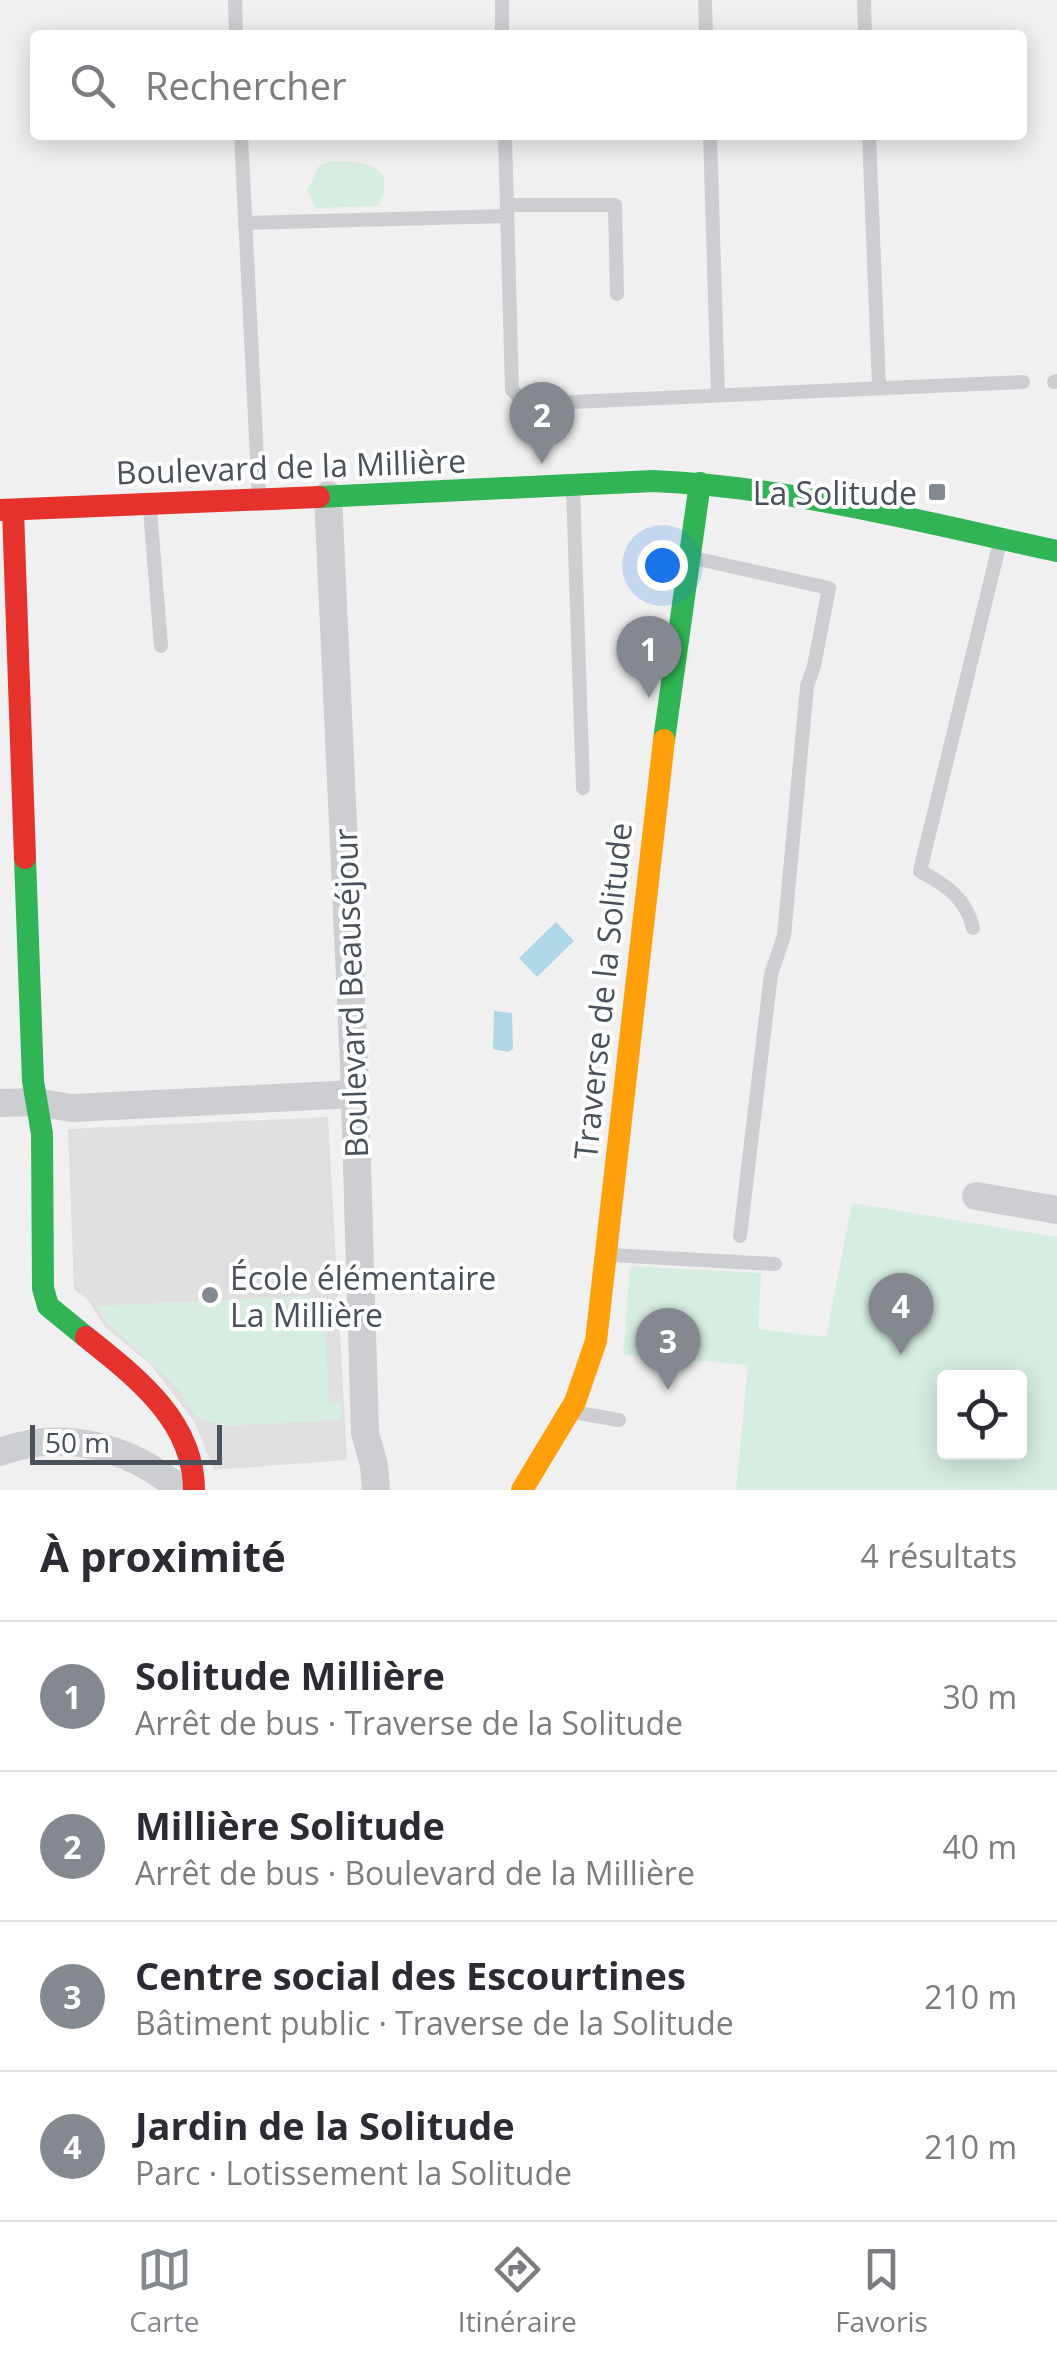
<!DOCTYPE html>
<html lang="fr">
<meta charset="utf-8">
<style>
body{margin:0;font-family:"Open Sans",sans-serif;background:#f7f7f7;color:#2b2b33}
.controls{position:absolute;right:30px;bottom:30px;display:grid;overflow:hidden;border-radius:10px;box-shadow:0 5px 25px #0003}
.controls button{width:90px;height:90px;display:grid;place-items:center;padding:0;border:0;border-bottom:2px solid #e1e1e2;background:#fff;color:#2b2b33;font:50px sans-serif}
.scale{position:absolute;left:30px;bottom:25px;width:192px;box-sizing:border-box;padding-left:10px;border:5px solid #49515b;border-top:0;font-size:28px;line-height:35px;white-space:nowrap;color:#49515b;-webkit-text-stroke:8px #fff;paint-order:stroke}
.you{position:absolute;left:662px;top:565px;width:35px;height:35px;margin:-25px;border:8px solid #fff;border-radius:50%;background:#1a73e8;box-shadow:0 0 0 15px #1a73e833}
.badge{display:grid;place-items:center;width:65px;height:65px;border-radius:50%;background:#84898f;color:#fff;font-size:32px;font-weight:700}
.pin{position:absolute;translate:-50% -82px;filter:drop-shadow(0 2px 5px #0008)}
.pin::after{content:'';position:absolute;top:52px;width:35px;height:30px;background:inherit;clip-path:polygon(0 0,100% 0,50% 100%)}
.list{margin:0;padding:0;list-style:none}
h2{display:flex;justify-content:space-between;align-items:center;height:130px;margin:0;padding:0 40px;font-size:42px}
h2 small{font-size:32px;font-weight:400;color:#7c7c81}
.list li{display:grid;grid-template-columns:65px 1fr auto;gap:30px;align-items:center;box-sizing:border-box;height:150px;padding:0 40px;border-top:2px solid #e1e1e2}
.list b{display:block;font-size:38px;white-space:nowrap}
.list p{margin:0;font-size:32px;white-space:nowrap;color:#7c7c81}
.list em{font-size:32px;font-style:normal;color:#7c7c81}
.icon{flex:none;width:55px;height:55px;fill:none;stroke:currentColor;stroke-width:2;stroke-linecap:round;stroke-linejoin:round}
.map{position:relative;flex:none;width:1057px;height:1490px;overflow:hidden}
.search{position:absolute;background:#fff;box-shadow:0 5px 25px #0003;left:30px;right:30px;top:30px;height:110px;display:flex;align-items:center;gap:25px;box-sizing:border-box;padding:0 35px;border-radius:10px;color:#7c7c81;font-size:38px}
.sheet{height:730px;background:#fff}
nav{display:flex;justify-content:space-around;align-items:center;box-sizing:border-box;height:140px;border-top:2px solid #e1e1e2;background:#fff;font-size:28px;color:#7c7c81}
nav a{display:grid;justify-items:center;gap:5px}
nav .on{color:#84898f}
.map>svg:first-child{display:block}
</style>
<div class="map">
<svg width="1057" height="1490" viewBox="0 0 1057 1490">
<rect width="100%" height="100%" fill="#f1f0f0"/>
<path fill="#dfdfe0" d="M328,1117L347,1460L214,1470L194,1421L151,1365L104,1326L89,1301L74,1289L68,1129Z"/>
<g fill="#d7ede2" fill-rule="evenodd">
<path d="M332,161C363,162 399,163 379,206L316,208L307,191L319,166Z"/>
<path d="M852,1203L1057,1237V1490H736L748,1365L623,1355L630,1266L761,1273L758,1329L826,1337ZM944,1378H1020V1452H944Z"/>
<path d="M310,1296L311,1308H324L329,1403L341,1402L342,1420L223,1426L196,1417L177,1388L106,1321L96,1306Z"/>
</g>
<g fill="#b0d7e7">
<path d="M556,922L574,941L537,977L519,958Z"/>
<path d="M494,1011L512,1013L513,1049L508,1052L493,1049Z"/>
</g>
<g fill="none" stroke-linecap="round" stroke-linejoin="round">
<g stroke="#ccced1" stroke-width="14">
<path d="M235,0L236,35"/>
<path d="M502,0V35"/>
<path d="M705,0L706,35"/>
<path d="M864,0L865,35"/>
<path d="M241,135L259,499"/>
<path d="M505,135L512,390L527,404L1023,382"/>
<path d="M710,135L718,394"/>
<path d="M869,135L879,386"/>
<path d="M507,205H615L617,294"/>
<path d="M245,223L507,216"/>
<path d="M1054,382L1057,381"/>
<path d="M573,488L583,788"/>
<path d="M150,510L161,646"/>
<path d="M694,558L829,588L814,666L807,686L784,936L771,974L740,1236"/>
<path d="M973,928C966,898 946,885 920,871L1000,542"/>
<path d="M611,1255L775,1264"/>
<path d="M572,1412L619,1420"/>
</g>
<g stroke="#ccced1" stroke-width="28">
<path d="M328,495L354,1066L365,1433L374,1465L376,1490"/>
<path d="M0,1103L35,1102L72,1108L355,1094"/>
<path d="M976,1196L1057,1210"/>
<path d="M0,1452C64,1428 130,1447 181,1490"/>
</g>
<g stroke="#30b455" stroke-width="22">
<path d="M319,497L653,481C790,487 923,522 1057,551"/>
<path d="M664,740L700,483"/>
<path d="M25,858L33,1081L42,1134L43,1288L48,1306L86,1337"/>
</g>
<path stroke="#ff9f0a" stroke-width="22" d="M522,1490L575,1402L596,1341L664,740"/>
<g stroke="#e5322d" stroke-width="22">
<path d="M0,510L319,497"/>
<path d="M13,510L25,858"/>
<path d="M86,1337C136,1377 194,1421 194,1490"/>
</g>
</g>
<g fill="#84898f" stroke="#fff" stroke-width="4">
<rect x="927" y="482" width="20" height="20" rx="5"/>
<circle cx="210" cy="1295" r="10"/>
</g>
<g text-anchor="middle" dominant-baseline="central" stroke-width="8" stroke-linejoin="round" paint-order="stroke">
<g font-size="32" fill="#49515b" stroke="#fff">
<text transform="translate(291 466) rotate(-2)">Boulevard de la Millière</text>
<text transform="translate(602 991) rotate(-84)">Traverse de la Solitude</text>
<text transform="translate(350 993) rotate(-92)">Boulevard Beauséjour</text>
</g>
<g font-size="32" fill="#49515b" stroke="#fff" text-anchor="end">
<text x="917" y="492">La Solitude</text>
<text x="230" y="1277" text-anchor="start">École élémentaire<tspan x="230" dy="37">La Millière</tspan></text>
</g>
</g>
</svg>
<div class="controls">
<button><svg class="icon" aria-label="locate" viewBox="0 0 24 24"><circle cx="12" cy="12" r="6"/><path d="M12 2v4M12 18v4M2 12h4M18 12h4"/></svg></button>
</div>
<div class="scale">50 m</div>
<div class="you"></div>
<div class="pin badge" style="left:649px;top:698px">1</div>
<div class="pin badge" style="left:542px;top:464px">2</div>
<div class="pin badge" style="left:668px;top:1390px">3</div>
<div class="pin badge" style="left:901px;top:1355px">4</div>
<div class="search"><svg class="icon" aria-label="search" viewBox="0 0 24 24"><circle cx="10" cy="10" r="6"/><path d="M15 15l6 6"/></svg>Rechercher</div>
</div>
<section class="sheet">
<h2>À proximité<small>4 résultats</small></h2>
<ul class="list">
<li><span class="badge">1</span><div><b>Solitude Millière</b><p>Arrêt de bus · Traverse de la Solitude</p></div><em>30 m</em></li>
<li><span class="badge">2</span><div><b>Millière Solitude</b><p>Arrêt de bus · Boulevard de la Millière</p></div><em>40 m</em></li>
<li><span class="badge">3</span><div><b>Centre social des Escourtines</b><p>Bâtiment public · Traverse de la Solitude</p></div><em>210 m</em></li>
<li><span class="badge">4</span><div><b>Jardin de la Solitude</b><p>Parc · Lotissement la Solitude</p></div><em>210 m</em></li>
</ul>
</section>
<nav>
<a class="on"><svg class="icon" aria-label="map" viewBox="0 0 24 24"><path d="M3 6l6-2 6 2 6-2v14l-6 2-6-2-6 2zM9 4v14M15 6v14"/></svg>Carte</a>
<a><svg class="icon" aria-label="directions" viewBox="0 0 24 24"><path d="M12 3l9 9-9 9-9-9zM9 14v-3h6M13 9l2 2-2 2"/></svg>Itinéraire</a>
<a><svg class="icon" aria-label="saved" viewBox="0 0 24 24"><path d="M7 4h10v16l-5-4-5 4z"/></svg>Favoris</a>
</nav>
